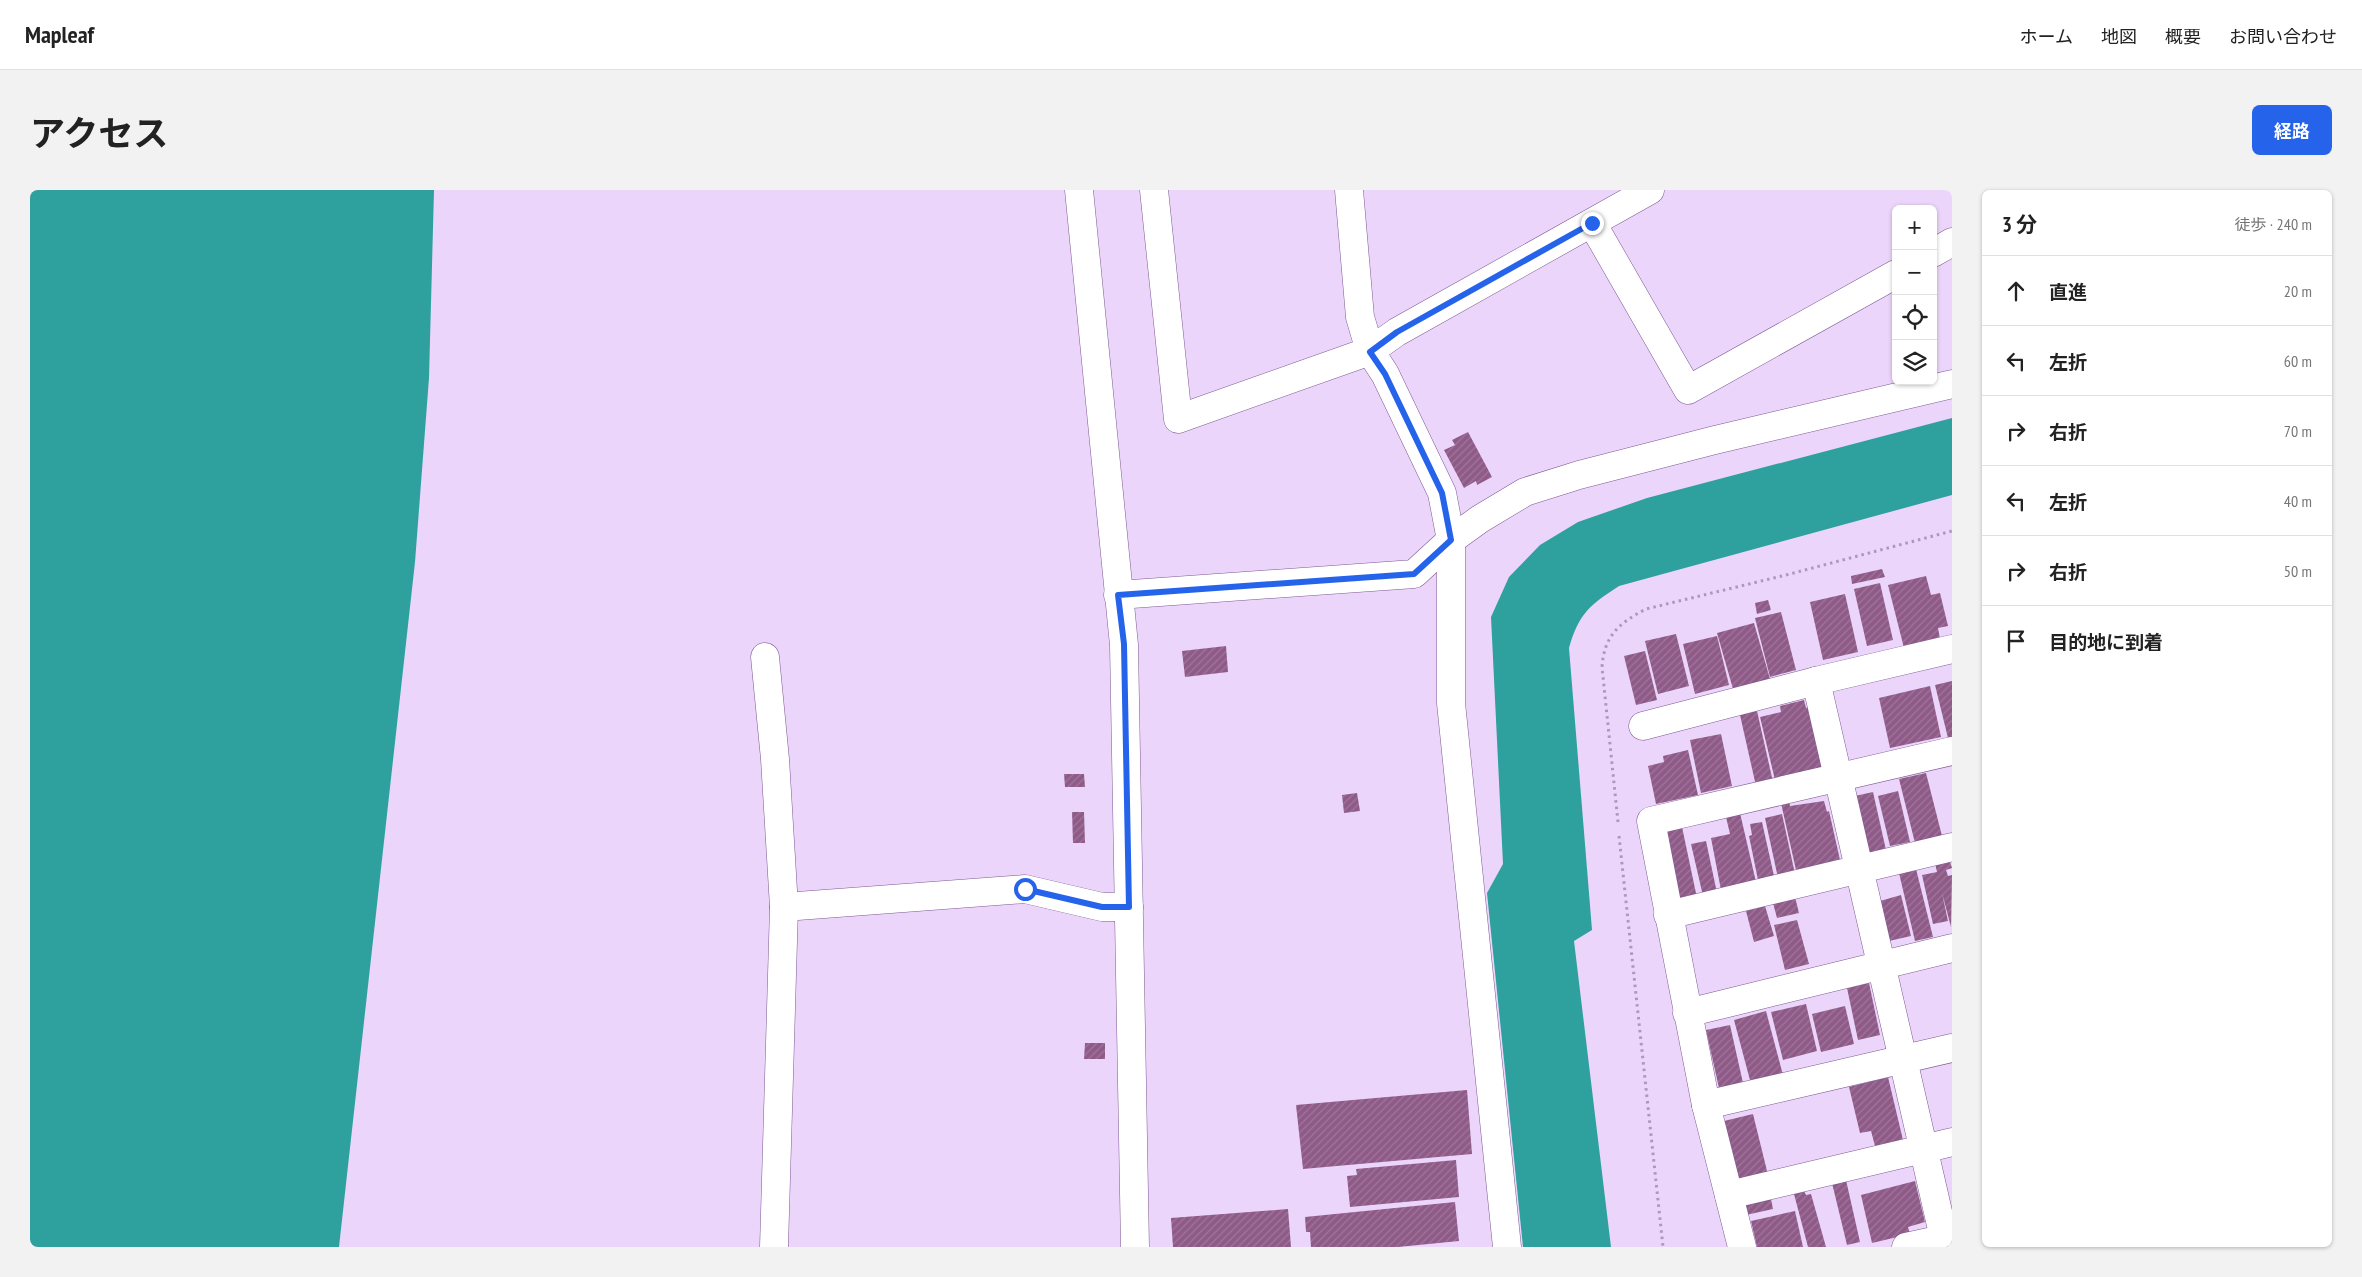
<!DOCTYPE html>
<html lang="ja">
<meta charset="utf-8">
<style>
body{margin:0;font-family:"PT Sans Narrow","Noto Sans JP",sans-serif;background:#f2f2f2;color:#222}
.controls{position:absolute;right:15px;top:15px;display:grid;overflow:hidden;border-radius:8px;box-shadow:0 1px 4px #0004}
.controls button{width:45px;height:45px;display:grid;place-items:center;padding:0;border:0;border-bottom:1px solid #e0e0e0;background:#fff;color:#222;font:25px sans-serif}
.stop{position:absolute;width:15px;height:15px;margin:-11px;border:4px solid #2563eb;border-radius:50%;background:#fff}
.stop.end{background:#2563eb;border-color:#fff;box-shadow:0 1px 5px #0008}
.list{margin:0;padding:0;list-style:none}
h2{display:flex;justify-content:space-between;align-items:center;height:65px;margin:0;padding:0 20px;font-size:21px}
h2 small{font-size:16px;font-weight:400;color:#767676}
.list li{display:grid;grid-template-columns:32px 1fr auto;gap:15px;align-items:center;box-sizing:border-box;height:70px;padding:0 20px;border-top:1px solid #e0e0e0}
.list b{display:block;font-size:19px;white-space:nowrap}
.list em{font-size:16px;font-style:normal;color:#767676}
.icon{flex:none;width:28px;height:28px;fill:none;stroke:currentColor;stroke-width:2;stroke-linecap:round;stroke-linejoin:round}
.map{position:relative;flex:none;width:1922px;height:1057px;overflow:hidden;border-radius:8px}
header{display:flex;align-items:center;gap:30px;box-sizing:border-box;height:70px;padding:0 25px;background:#fff;border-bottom:1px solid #e0e0e0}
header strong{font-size:24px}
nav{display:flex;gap:28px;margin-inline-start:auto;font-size:18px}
.intro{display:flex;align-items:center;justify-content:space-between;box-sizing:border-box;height:120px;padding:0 30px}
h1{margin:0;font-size:35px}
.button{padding:12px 22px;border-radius:8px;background:#2563eb;color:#fff;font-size:18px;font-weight:700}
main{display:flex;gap:30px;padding:0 30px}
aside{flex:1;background:#fff;border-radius:8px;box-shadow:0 1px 4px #0004}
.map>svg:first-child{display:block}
</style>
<header>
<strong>Mapleaf</strong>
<nav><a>ホーム</a><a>地図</a><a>概要</a><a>お問い合わせ</a></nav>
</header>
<div class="intro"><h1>アクセス</h1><a class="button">経路</a></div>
<main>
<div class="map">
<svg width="1922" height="1057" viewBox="0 0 1922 1057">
<defs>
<pattern id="building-hatch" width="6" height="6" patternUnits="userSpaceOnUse" patternTransform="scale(1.25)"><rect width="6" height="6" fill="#8f5a88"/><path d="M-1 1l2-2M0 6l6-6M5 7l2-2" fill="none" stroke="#9e7799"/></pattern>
</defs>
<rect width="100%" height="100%" fill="#ecd5fb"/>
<g fill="#2ea09d">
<path d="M0,0H404L399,188L385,372L309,1057H0Z"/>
<path d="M1922,228V305L1589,396C1560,415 1549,423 1539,458L1562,740L1544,751L1581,1057H1493L1457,703L1473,674L1461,427L1479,387L1510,355L1548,332L1617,308Z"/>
</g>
<g fill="url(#building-hatch)">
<path d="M1438,242L1462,287L1447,295L1446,291L1434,298L1414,260L1425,255L1422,250Z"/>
<path d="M1852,379L1855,387L1822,394L1821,386Z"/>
<path d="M1896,386L1901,405L1910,403L1918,436L1908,438L1910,449L1874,458L1858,395Z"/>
<path d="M1850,393L1863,450L1837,456L1824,399Z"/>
<path d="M1815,404L1828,462L1793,470L1780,412Z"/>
<path d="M1738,410L1741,420L1727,424L1725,413Z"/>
<path d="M1751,422L1766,480L1740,487L1725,428Z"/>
<path d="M1724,433L1740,489L1703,499L1687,443Z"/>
<path d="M1646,444L1659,496L1628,504L1615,451Z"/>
<path d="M1687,446L1699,495L1665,504L1653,454Z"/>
<path d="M1196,456L1198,482L1155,487L1152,461Z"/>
<path d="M1615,461L1627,510L1606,515L1594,466Z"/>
<path d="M1922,491V547L1918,548L1905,495Z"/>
<path d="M1900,496L1911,547L1860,558L1849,508Z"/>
<path d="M1774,510L1776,518L1779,517L1793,579L1745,590L1730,527L1751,522L1750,516Z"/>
<path d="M1727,521L1743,592L1726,596L1710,525Z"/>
<path d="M1691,544L1702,596L1671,603L1660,550Z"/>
<path d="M1658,560L1668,605L1626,614L1618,576L1634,572L1633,566Z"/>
<path d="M1896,583L1912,646L1885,653L1869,589Z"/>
<path d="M1034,584H1054L1055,597H1035Z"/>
<path d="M1868,601L1880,652L1860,656L1848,606Z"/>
<path d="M1843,602L1856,660L1838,664L1825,606Z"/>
<path d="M1327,603L1330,621L1314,623L1312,605Z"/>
<path d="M1759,611L1760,616L1794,611L1797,622L1799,621L1810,670L1766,680L1751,613Z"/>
<path d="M1042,622H1054L1055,653H1043Z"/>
<path d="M1710,623L1726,692L1691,700L1681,648L1700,644L1696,627Z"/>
<path d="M1752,624L1765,684L1748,688L1735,628Z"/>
<path d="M1732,632L1744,686L1728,690L1719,646L1722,645L1720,634Z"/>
<path d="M1652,637L1667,708L1648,712L1634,640Z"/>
<path d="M1676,651L1687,703L1673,706L1661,654Z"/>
<path d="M1919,669L1922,678L1916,680L1918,686L1922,685L1921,737L1912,703L1918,731L1903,734L1892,685L1907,682L1905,673Z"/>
<path d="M1886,679L1903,747L1885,751L1869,683Z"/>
<path d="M1871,705L1881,746L1859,751L1850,711Z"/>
<path d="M1765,707L1769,723L1747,728L1743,713Z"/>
<path d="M1735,716L1744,746L1724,752L1716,721Z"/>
<path d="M1767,730L1779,774L1755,780L1744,735Z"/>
<path d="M1839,793L1850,845L1828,850L1817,798Z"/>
<path d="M1776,814L1787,861L1753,870L1741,822Z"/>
<path d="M1815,816L1824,854L1791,862L1782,824Z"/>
<path d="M1736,821L1753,885L1721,894L1704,830Z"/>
<path d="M1700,835L1713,893L1689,898L1676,840Z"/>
<path d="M1055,853H1075V869H1054Z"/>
<path d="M1858,887L1873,950L1845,956L1841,941L1830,943L1819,897Z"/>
<path d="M1437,900L1442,964L1273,979L1266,915Z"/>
<path d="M1723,924L1738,985L1709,992L1694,931Z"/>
<path d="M1426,970L1429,1007L1320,1017L1317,986L1327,985L1326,979Z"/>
<path d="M1816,990L1830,1052L1817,1055L1802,993Z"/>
<path d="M1885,991L1895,1032L1878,1037L1880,1044L1842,1053L1831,1005Z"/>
<path d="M1774,1001L1776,1005L1781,1004L1796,1057H1778L1764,1004Z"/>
<path d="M1741,1009L1743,1019L1716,1025L1713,1015Z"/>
<path d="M1425,1012L1429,1051L1368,1057H1281L1280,1042H1276L1275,1027Z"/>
<path d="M1258,1019L1261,1057H1143L1141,1028Z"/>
<path d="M1765,1021L1773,1057H1727L1721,1031Z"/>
</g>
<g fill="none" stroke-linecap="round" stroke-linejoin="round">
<g stroke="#7d5a93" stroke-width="29">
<g id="minor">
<path d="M1049,0L1094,455L1105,1057"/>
<path d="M1124,0L1148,229L1340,161L1367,142L1620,0"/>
<path d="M1319,0L1330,127L1340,161L1355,184L1412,303L1421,350V513L1477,1057"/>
<path d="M1562,33L1658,200L1866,84"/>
<path d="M1903,63L1922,52"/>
<path d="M1088,405L1384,384L1421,350L1450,329L1495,302L1549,285L1685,250L1922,194"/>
<path d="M735,467L745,569L754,717L744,1057"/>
<path d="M1786,491L1914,1048"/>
<path d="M1613,536L1786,491L1922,459"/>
<path d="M754,717L995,699L1072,717H1099"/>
<path d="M1638,725L1922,657"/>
<path d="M1657,823L1922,758"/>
<path d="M1676,915L1922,858"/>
<path d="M1699,1005L1922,952"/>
<path d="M1712,1057L1676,915L1621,631L1922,561"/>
<path d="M1876,1057L1922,1047"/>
</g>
</g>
<g stroke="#ac98b9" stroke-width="3" stroke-dasharray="2.5 4" stroke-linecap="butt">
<path d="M1588,632L1572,477C1574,446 1589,433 1616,419L1756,385L1922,341"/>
<path d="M1589,646L1633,1057"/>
</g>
<use href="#minor" stroke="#fff" stroke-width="28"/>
</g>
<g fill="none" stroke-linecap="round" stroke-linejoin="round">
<path stroke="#2563eb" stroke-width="6" d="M995,699L1072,717H1099L1094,454L1088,405L1384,384L1421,350L1412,303L1355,184L1340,162L1367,142L1562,33"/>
</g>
</svg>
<div class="controls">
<button>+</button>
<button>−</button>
<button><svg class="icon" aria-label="locate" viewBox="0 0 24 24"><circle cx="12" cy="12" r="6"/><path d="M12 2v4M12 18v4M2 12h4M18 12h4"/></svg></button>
<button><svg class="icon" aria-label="layers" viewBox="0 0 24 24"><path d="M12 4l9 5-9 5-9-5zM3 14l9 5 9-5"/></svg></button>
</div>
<div class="stop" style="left:995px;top:699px"></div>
<div class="stop end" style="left:1562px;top:33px"></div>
</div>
<aside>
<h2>3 分<small>徒歩 · 240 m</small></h2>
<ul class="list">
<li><svg class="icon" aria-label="ahead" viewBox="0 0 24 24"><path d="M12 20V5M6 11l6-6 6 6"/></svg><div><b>直進</b></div><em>20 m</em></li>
<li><svg class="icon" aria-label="left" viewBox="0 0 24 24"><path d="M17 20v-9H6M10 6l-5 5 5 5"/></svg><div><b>左折</b></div><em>60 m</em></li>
<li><svg class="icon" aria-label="right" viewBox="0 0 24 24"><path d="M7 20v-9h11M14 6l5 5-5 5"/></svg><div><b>右折</b></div><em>70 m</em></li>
<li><svg class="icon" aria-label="left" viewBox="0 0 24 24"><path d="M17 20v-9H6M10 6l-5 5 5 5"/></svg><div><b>左折</b></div><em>40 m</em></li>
<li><svg class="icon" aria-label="right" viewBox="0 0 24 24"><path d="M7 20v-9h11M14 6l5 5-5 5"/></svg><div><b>右折</b></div><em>50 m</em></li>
<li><svg class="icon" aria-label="arrive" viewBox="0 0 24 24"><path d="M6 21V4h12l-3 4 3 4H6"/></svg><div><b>目的地に到着</b></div></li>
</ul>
</aside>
</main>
